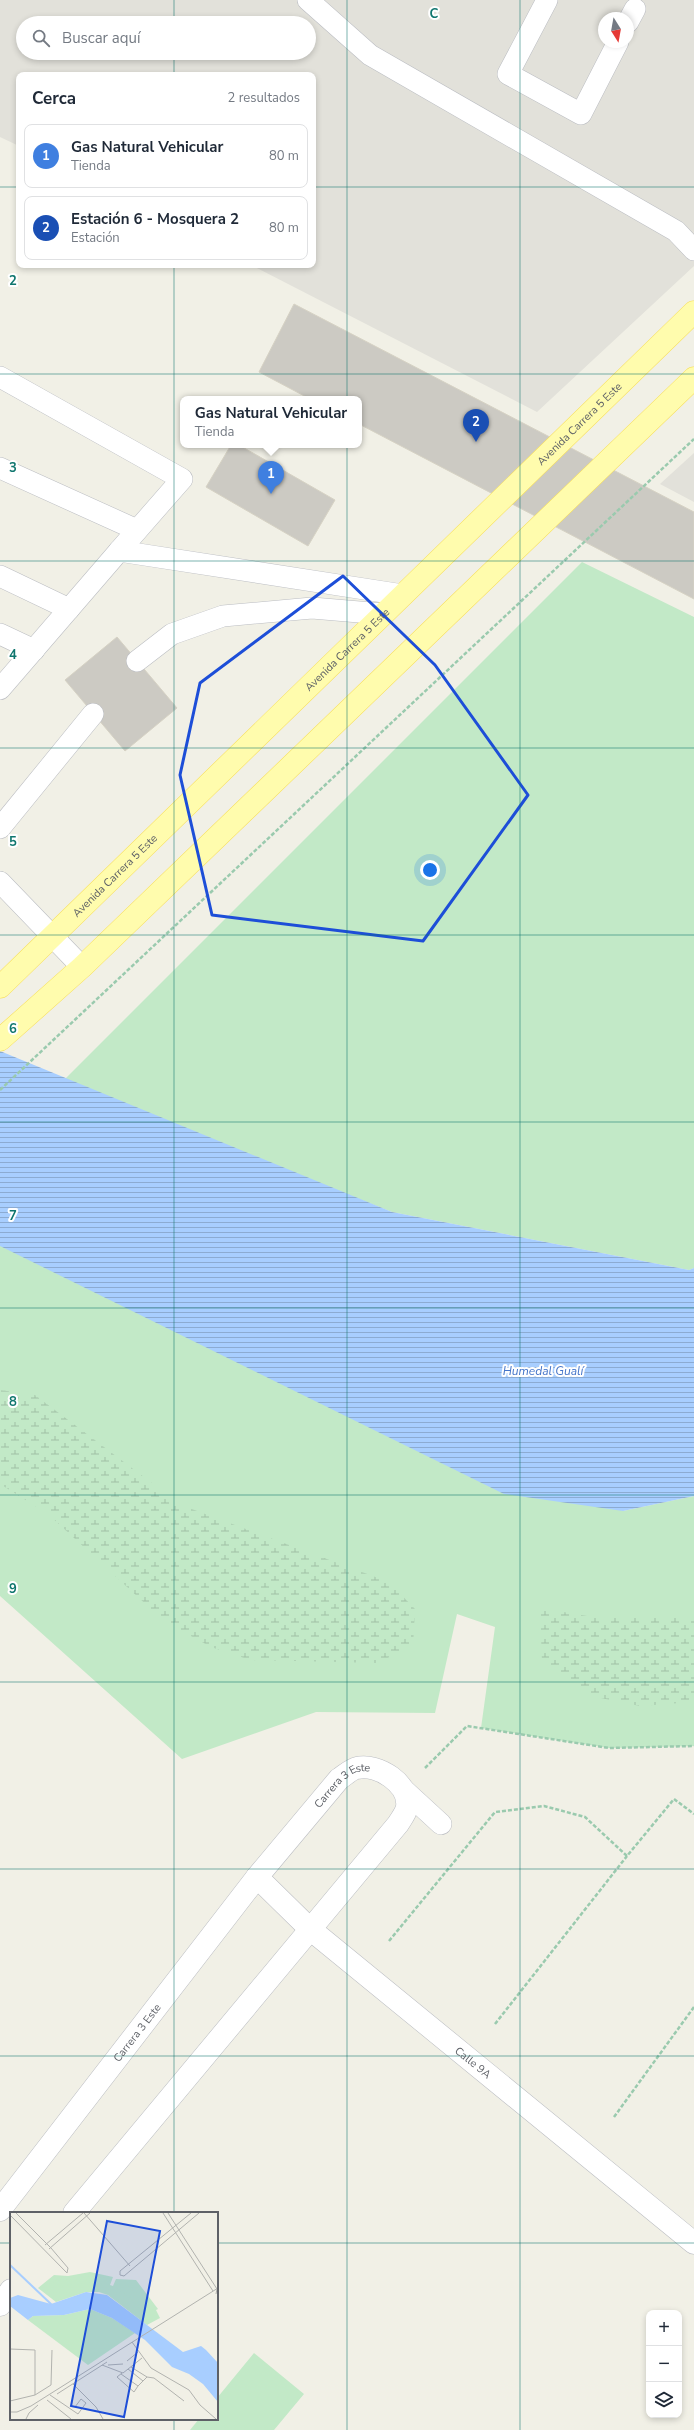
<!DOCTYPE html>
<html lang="es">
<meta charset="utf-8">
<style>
body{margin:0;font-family:"Nunito Sans",sans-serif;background:#f2f2f3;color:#1f2937}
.controls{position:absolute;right:12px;bottom:12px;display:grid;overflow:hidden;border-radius:8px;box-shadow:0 2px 6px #0003}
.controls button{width:36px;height:36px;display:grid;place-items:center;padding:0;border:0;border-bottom:1px solid #e0e1e3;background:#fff;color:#1f2937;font:20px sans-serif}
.compass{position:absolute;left:598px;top:12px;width:36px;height:36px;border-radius:50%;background:#fff;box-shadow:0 2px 6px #0003;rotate:169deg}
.you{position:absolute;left:430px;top:870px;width:14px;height:14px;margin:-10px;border:3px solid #fff;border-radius:50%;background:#1a73e8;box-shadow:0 0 0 6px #1a73e833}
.badge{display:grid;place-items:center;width:26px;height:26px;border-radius:50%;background:#ea580c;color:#fff;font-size:13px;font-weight:700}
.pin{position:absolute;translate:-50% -33px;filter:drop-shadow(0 1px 2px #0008)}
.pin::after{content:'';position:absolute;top:21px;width:14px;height:12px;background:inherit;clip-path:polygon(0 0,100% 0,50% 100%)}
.popup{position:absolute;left:180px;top:396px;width:182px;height:52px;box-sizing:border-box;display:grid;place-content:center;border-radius:8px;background:#fff;filter:drop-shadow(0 1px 3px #0005);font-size:13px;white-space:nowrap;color:#747a83}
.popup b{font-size:15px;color:#1f2937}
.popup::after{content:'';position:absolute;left:50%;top:100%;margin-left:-8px;border:8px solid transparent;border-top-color:#fff}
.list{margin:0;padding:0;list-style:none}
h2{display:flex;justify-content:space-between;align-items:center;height:52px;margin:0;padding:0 16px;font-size:17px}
h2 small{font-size:13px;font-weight:400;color:#747a83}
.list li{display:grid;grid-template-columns:26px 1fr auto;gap:12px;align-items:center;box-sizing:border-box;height:64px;margin:0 8px 8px;padding:0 8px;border:1px solid #e0e1e3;border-radius:8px}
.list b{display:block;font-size:15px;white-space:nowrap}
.list p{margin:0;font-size:13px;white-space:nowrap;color:#747a83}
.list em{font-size:13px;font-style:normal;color:#747a83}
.icon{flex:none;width:22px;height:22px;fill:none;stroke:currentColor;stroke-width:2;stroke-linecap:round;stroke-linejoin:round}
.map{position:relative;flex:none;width:694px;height:2430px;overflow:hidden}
.search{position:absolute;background:#fff;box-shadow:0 2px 6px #0003;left:16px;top:16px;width:300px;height:44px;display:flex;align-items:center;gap:10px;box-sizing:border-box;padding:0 14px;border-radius:22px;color:#747a83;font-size:15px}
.panel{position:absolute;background:#fff;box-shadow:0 2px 6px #0003;left:16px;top:72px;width:300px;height:196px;border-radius:8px}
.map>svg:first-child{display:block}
</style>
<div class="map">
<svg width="694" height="2430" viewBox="0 0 694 2430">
<defs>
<pattern id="wetland-marsh" width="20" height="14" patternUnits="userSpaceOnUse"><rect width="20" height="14" fill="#c2e9c7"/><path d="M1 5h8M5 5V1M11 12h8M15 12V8" fill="none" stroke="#a1c0a5"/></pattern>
<pattern id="water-rules" width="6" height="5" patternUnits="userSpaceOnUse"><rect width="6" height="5" fill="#a8ceff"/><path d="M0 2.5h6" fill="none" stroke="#8cabd2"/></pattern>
</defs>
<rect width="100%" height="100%" fill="#f1f0e6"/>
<g fill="#e2e1da" fill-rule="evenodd">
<path d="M0,0H694V266L537,412L251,265H313V75H19V146L0,137ZM604,18H628V42H604ZM23,23H309V53H23Z"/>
<path d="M694,453V502L660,484Z"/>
</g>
<g fill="#c2e9c7">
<path d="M582,562L694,617V1268L689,1270L392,1212L118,1104L65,1079Z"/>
<path d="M0,1242L623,1511L694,1496V1746L609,1748L481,1728L495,1627L457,1614L435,1713L316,1712L182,1759L0,1596Z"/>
<path d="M254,2353L304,2394L274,2430H190L199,2419H217V2398Z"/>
</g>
<g fill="url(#wetland-marsh)">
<path d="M0,1390L35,1395L181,1505L389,1582L415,1609L413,1646L377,1663L250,1660L211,1647L165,1622L48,1514L0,1484Z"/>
<path d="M540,1608L599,1618L694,1616V1702L640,1706L586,1695L542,1663Z"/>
</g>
<path fill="url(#water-rules)" d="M0,1051L392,1212L689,1270L694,1268V1496L623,1511L504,1494L0,1246Z"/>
<g fill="#cccac3" stroke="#d6d2c4">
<path d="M294,304L694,512V599L359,424V399H310L259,372Z"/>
<path d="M231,445H239L335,500L308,546L206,487Z"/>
<path d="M117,637L177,708L125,751L65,680Z"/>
</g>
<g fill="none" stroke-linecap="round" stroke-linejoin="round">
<g stroke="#bbbdc2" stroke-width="22">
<g id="service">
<path d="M308,0L370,55L676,231L694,250"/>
<path d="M547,0L508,74L581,114L618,42"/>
<path d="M628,22L635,9"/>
<path d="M0,377L182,479L119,551"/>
<path d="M0,468L137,530"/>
<path d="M0,576L69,609"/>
<path d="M0,634L34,650"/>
<path d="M137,661L172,634L223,616L312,608L383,614"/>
<path d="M0,689L119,551L403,595"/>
<path d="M0,828L93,714"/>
<path d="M0,882L82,967"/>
<path d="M404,1790L441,1824"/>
</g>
</g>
<g stroke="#bbbdc2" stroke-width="23">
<g id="minor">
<path id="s1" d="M257,1877L310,1929L694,2243"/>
<path id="s2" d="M0,2210L257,1877L339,1779C344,1776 351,1769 357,1768C378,1763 410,1784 407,1807C406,1813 401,1819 398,1824L74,2213"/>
<path d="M0,2305L11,2290"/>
</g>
</g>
<g stroke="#f8de58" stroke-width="23">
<g id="primary">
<path id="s3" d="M0,987L694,312"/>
<path d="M0,1040L82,967L694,378"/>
</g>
</g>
<g stroke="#9acaae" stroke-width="2.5" stroke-dasharray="4 2" stroke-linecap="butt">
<path d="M0,1090L694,439"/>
<path d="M425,1768L467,1726L609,1748L694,1746"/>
<path d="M389,1941L495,1812L544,1806L585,1817L627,1856L674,1799L694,1814"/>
<path d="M495,2024L627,1856"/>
<path d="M614,2117L694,2007"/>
</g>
<use href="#service" stroke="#fff" stroke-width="21"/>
<use href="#minor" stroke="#fff" stroke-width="22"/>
<use href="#primary" stroke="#fffcad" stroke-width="22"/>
</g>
<path fill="none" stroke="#1d4ed8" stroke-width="3" stroke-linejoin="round" d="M343,576L435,665L528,795L423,941L212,915L180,775L200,683Z"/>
<path fill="none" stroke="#0f766e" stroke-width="1" stroke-opacity="0.55" d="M174,0V23M347,0V2430M520,0V2430M174,53V75M0,187H19M313,187H694M174,265V2213M0,374H694M0,561H694M0,748H694M0,935H694M0,1122H694M0,1308H694M0,1495H694M0,1682H694M0,1869H694M0,2056H694M0,2243H11M217,2243H694M174,2419V2430"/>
<g text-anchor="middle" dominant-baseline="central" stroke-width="4" stroke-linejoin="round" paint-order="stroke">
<g font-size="11" fill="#5e6167" stroke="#fff">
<text stroke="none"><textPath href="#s3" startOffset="808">Avenida Carrera 5 Este</textPath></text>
<text stroke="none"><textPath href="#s3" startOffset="484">Avenida Carrera 5 Este</textPath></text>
<text stroke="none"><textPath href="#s3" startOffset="160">Avenida Carrera 5 Este</textPath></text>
<text stroke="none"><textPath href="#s2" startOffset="548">Carrera 3 Este</textPath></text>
<text stroke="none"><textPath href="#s2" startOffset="224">Carrera 3 Este</textPath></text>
<text stroke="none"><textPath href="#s1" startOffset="285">Calle 9A</textPath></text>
</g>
<g font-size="12" font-style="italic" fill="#4474c9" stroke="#fff">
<text x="543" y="1371">Humedal Gualí</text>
</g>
</g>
<g transform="translate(10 2212)">
<rect width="208" height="208" fill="#f1f0e6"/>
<path d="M80,60L103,65L100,73L103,74L106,67L126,68L148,97L146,98L150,106L137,113L98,83L89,80H76L46,90L28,76L44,63L58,64ZM80,97L102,106L125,121L78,153L18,108L23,104L54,103Z" fill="#c2e9c7"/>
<path d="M78,64L94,66L96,74L80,70L71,72V65ZM61,67L62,72L49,75L41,81L37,80L38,73L45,69ZM110,72L122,76L143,98H132L122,87L108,78L107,73Z" fill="#c2e9c7"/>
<path d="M76,80L97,83L173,140L191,134L196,138L208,151V190L193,172L179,162L162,155L135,128L102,106L80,97L54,103L23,104L18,108L0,94V86L8,83L41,92Z" fill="#a8ceff"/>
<path fill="none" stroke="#a8ceff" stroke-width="2" d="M0,53L42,93"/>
<path fill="none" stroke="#b2b3af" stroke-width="1" d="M74,1L120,54M153,1L203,79M158,1L207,77L206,82M181,1L110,59V63L114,64L189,1M0,3L57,61L58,56L41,36L6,1M35,33L73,1M39,37L80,1M122,130L141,156L179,178L190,193L206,207M0,137L25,138V183M117,149L128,140M92,153L113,161L132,146M98,153L113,152M118,157L133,169M112,161L107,165L124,180L128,174M111,162L128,174L137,165L121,155M137,165L144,166L174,189M63,172L86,195L93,207M47,182L97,150M40,183L68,202L76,191L71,187L65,195M37,188L61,207M0,189L25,183L41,173L42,138M0,200H7L21,194L208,76M16,207L19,201L28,193"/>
<path fill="#1d4ed8" fill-opacity="0.15" stroke="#1d4ed8" stroke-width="2" d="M97,9L150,19L114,205L61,194Z"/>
<rect width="208" height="208" fill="none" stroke="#5e6167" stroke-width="2"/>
</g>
<g font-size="13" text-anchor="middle" font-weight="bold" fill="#0f766e" stroke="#fff" stroke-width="4" stroke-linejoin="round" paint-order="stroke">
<text x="434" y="18">C</text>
<text x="13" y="285">2</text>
<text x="13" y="472">3</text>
<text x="13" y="659">4</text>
<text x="13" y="846">5</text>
<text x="13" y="1033">6</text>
<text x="13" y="1220">7</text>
<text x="13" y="1406">8</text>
<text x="13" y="1593">9</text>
</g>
</svg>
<div class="controls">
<button>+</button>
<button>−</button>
<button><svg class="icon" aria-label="layers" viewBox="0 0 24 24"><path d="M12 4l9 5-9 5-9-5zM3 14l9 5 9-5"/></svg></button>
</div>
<svg class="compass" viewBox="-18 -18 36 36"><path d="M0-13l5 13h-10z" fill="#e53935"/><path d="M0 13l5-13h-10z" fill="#747a83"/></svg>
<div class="you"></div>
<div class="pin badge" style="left:271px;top:494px;background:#3f7fe0">1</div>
<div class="popup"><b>Gas Natural Vehicular</b>Tienda</div>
<div class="pin badge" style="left:476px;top:442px;background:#1a4fb4">2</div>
<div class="search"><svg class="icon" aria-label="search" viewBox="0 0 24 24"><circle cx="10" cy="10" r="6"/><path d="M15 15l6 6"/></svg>Buscar aquí</div>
<section class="panel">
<h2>Cerca<small>2 resultados</small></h2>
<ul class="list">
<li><span class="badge" style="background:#3f7fe0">1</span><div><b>Gas Natural Vehicular</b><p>Tienda</p></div><em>80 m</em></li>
<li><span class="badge" style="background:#1a4fb4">2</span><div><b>Estación 6 - Mosquera 2</b><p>Estación</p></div><em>80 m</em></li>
</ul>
</section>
</div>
